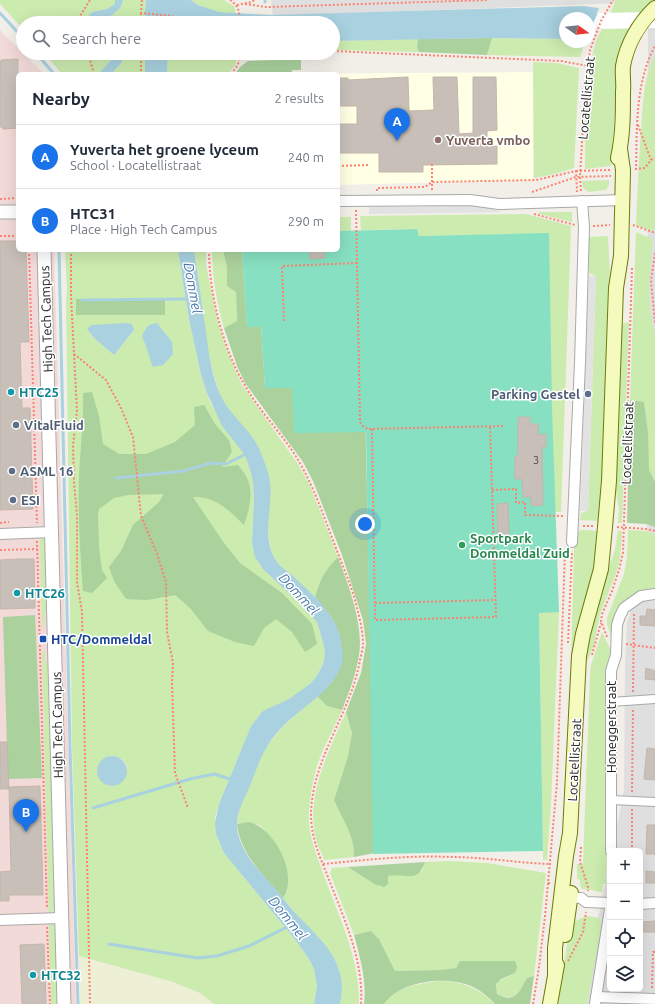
<!DOCTYPE html>
<meta charset="utf-8">
<style>
body{margin:0;font-family:Ubuntu,sans-serif;background:#f6f6f7;color:#1f2937}
.controls{position:absolute;right:12px;bottom:12px;display:grid;overflow:hidden;border-radius:6px;box-shadow:0 4px 16px #0002}
.controls button{width:36px;height:36px;display:grid;place-items:center;padding:0;border:0;border-bottom:1px solid #e0e1e3;background:#fff;color:#1f2937;font:20px sans-serif}
.compass{position:absolute;left:559px;top:12px;width:36px;height:36px;border-radius:50%;background:#fff;box-shadow:0 4px 16px #0002;rotate:104deg}
.you{position:absolute;left:365px;top:524px;width:14px;height:14px;margin:-10px;border:3px solid #fff;border-radius:50%;background:#1a73e8;box-shadow:0 0 0 6px #1a73e833}
.badge{display:grid;place-items:center;width:26px;height:26px;border-radius:50%;background:#1a73e8;color:#fff;font-size:13px;font-weight:700}
.pin{position:absolute;translate:-50% -33px;filter:drop-shadow(0 1px 2px #0008)}
.pin::after{content:'';position:absolute;top:21px;width:14px;height:12px;background:inherit;clip-path:polygon(0 0,100% 0,50% 100%)}
.list{margin:0;padding:0;list-style:none}
h2{display:flex;justify-content:space-between;align-items:center;height:52px;margin:0;padding:0 16px;font-size:17px}
h2 small{font-size:13px;font-weight:400;color:#747a83}
.list li{display:grid;grid-template-columns:26px 1fr auto;gap:12px;align-items:center;box-sizing:border-box;height:64px;padding:0 16px;border-top:1px solid #e0e1e3}
.list b{display:block;font-size:15px;white-space:nowrap}
.list p{margin:0;font-size:13px;white-space:nowrap;color:#747a83}
.list em{font-size:13px;font-style:normal;color:#747a83}
.icon{flex:none;width:22px;height:22px;fill:none;stroke:currentColor;stroke-width:2;stroke-linecap:round;stroke-linejoin:round}
.map{position:relative;flex:none;width:655px;height:1004px;overflow:hidden}
.search{position:absolute;background:#fff;box-shadow:0 4px 16px #0002;left:16px;top:16px;width:324px;height:44px;display:flex;align-items:center;gap:10px;box-sizing:border-box;padding:0 14px;border-radius:22px;color:#747a83;font-size:15px}
.panel{position:absolute;background:#fff;box-shadow:0 4px 16px #0002;left:16px;top:72px;width:324px;height:180px;border-radius:6px}
.map>svg:first-child{display:block}
</style>
<div class="map">
<svg width="655" height="1004" viewBox="0 0 655 1004">
<rect width="100%" height="100%" fill="#f2efe9"/>
<path fill="#e0dfdf" d="M271,0H655V1004H580L610,861V989H640V851H612L624,790L625,666L627,622L647,563L648,2L273,16Z"/>
<path fill="#f2dad8" d="M0,30L44,74H18V250H54L76,1004H0Z"/>
<path fill="#feffe4" d="M533,72V180L338,185V74H248Z"/>
<path fill="#edf0d4" d="M79,956L173,982L200,993L214,1004H80Z"/>
<g fill="#cbebaf" fill-rule="evenodd">
<path d="M0,0H115V4L107,9L92,12L85,20V23H23V29L0,4Z"/>
<path d="M123,0H146L144,23H93L99,18L111,16L121,7Z"/>
<path d="M191,0H224L234,6L236,14C219,13 204,10 191,0Z"/>
<path d="M616,0H655V3L644,14H610Z"/>
<path d="M634,28L618,67L611,166L585,169C586,129 583,87 594,49C595,42 599,35 602,29Z"/>
<path d="M492,38L565,39V42H585L580,57L487,55Z"/>
<path d="M418,39L417,47L419,52L333,50V41Z"/>
<path d="M44,53H110L112,59L101,71L99,74H62Z"/>
<path d="M121,53H145V74H111L122,62Z"/>
<path d="M168,53H236V64L228,74H167Z"/>
<path d="M655,55V223L654,232L636,225C637,193 639,161 641,130C643,104 643,78 655,55Z"/>
<path d="M533,62L557,63L579,68L574,168L550,175L534,178Z"/>
<path d="M609,180V185L606,190L589,192L583,188L582,181Z"/>
<path d="M539,212H572V222L539,214Z"/>
<path d="M526,214L571,226L561,512H550L548,234L419,236L417,229L361,230L360,216Z"/>
<rect x="338" y="217" width="13" height="14"/>
<path d="M636,232L653,239C650,270 645,302 655,332V482L649,470L648,432L644,403L630,400Z"/>
<path d="M608,236L610,276L601,521L580,520L581,513L588,511L596,276L589,273V237Z"/>
<path d="M65,250H178L189,319L201,375L207,393L211,404L245,455L250,470L253,482L254,499L252,543L259,564L305,608L317,622L324,646L325,654L323,663L316,677L310,684L300,693L258,717L251,726L219,804L215,818L216,834L224,853L294,938L309,959L314,969L317,986L314,1004H214L200,993L173,982L79,956L72,746L66,301L67,289ZM126,323L134,330L114,355L94,338L87,329ZM110,756C145,757 117,804 100,778C94,769 102,759 110,756Z"/>
<path d="M194,250H206V265L217,318L224,342L234,367L242,385L298,464L309,483L338,557C324,571 321,578 315,597C305,588 278,567 273,555C270,547 269,539 268,531L263,458L253,438L229,410L221,397L214,376L209,358Z"/>
<path d="M212,250H223L227,267V286L236,291L237,321L224,328C217,303 212,276 212,250Z"/>
<path d="M629,322L622,523H618L619,509L616,491L622,324Z"/>
<path d="M581,530L602,531L601,541L575,633L571,664L574,549L576,534Z"/>
<path d="M618,530L621,531L622,532L620,559L616,574L600,614L594,646L586,663H584L586,653L596,611L607,573L615,550Z"/>
<path d="M628,530L646,531L655,534V589C619,595 622,607 612,638L607,625V618L624,574L627,557Z"/>
<path d="M40,537L44,539L48,544V589L44,626L42,627Z"/>
<path d="M539,612H559L551,804L547,860H543V851Z"/>
<path d="M602,632L613,655L606,884H603L602,892C598,893 595,890 591,890C587,889 586,890 582,889L580,884V880L577,879V864H583L590,675L591,665Z"/>
<path d="M42,651H45V657L51,678L55,909L49,914Z"/>
<path d="M317,696L327,706L342,710C334,729 323,747 317,766C313,780 310,796 309,811C307,832 316,853 323,873C338,915 360,958 359,1004H340C349,964 323,943 299,917C294,911 288,904 283,898L285,894C282,882 279,870 275,858C269,834 266,819 237,824L240,807L265,748L282,727Z"/>
<path d="M346,712L352,733L348,756L334,800C342,819 355,836 354,857L324,860C322,853 318,847 316,840C305,795 329,751 346,712Z"/>
<path d="M449,861L487,863L546,873L534,976L527,978C519,993 518,1001 498,995L496,988L497,982L515,973L514,961L459,962L456,968L442,970L395,971L379,939L371,931L354,935L330,873L332,868L348,867L380,887L388,876L395,874L410,876L422,871L425,862Z"/>
<path d="M587,916L600,918L602,925L587,1004H556L571,925L579,919Z"/>
<path d="M49,924H52L56,927L59,1004H51Z"/>
<path d="M438,981C461,981 479,988 495,1004H384C397,987 418,984 438,981Z"/>
</g>
<g fill="#abd19d">
<path d="M492,38L487,55L419,52L417,47L418,39Z"/>
<path d="M301,59V70H292V74H235L240,67L248,61Z"/>
<path d="M223,250H242L247,326L261,327L265,387H292L365,403L375,853L354,857C355,836 342,819 334,800L348,756L352,733L346,712L361,673L366,644L363,620L342,555L313,481L303,462L245,383L237,366L224,328L237,321L236,292L227,286V267Z"/>
<rect x="76" y="299" width="89" height="16"/>
<path d="M92,392L99,416L103,444L119,454H146L175,442L195,425L194,407L204,405L215,424L229,440L232,452L222,467L238,465C241,469 245,473 247,478C254,493 249,510 244,525C229,510 215,496 193,497L224,543L240,563L282,593L312,624L317,644L305,652L292,632L276,619L264,628L254,646L235,642L208,631L190,608L175,595L147,600L126,599L114,581L109,567L121,551L133,525L159,502L164,494L128,495L114,498L99,509L98,515L99,547L102,570L107,578L92,593L83,591C80,554 78,516 79,479C80,450 84,422 83,393Z"/>
<path d="M630,400L644,402L648,432L649,470L655,482V527L646,524L627,523Z"/>
<path d="M338,557C348,584 359,612 360,642C360,665 350,690 342,710L327,706L317,696L333,681L340,636L332,618L315,597C321,578 324,571 338,557Z"/>
<path d="M35,615L42,778L8,779L3,617Z"/>
<path d="M249,822C275,828 299,875 283,898C264,876 240,854 237,824Z"/>
<path d="M425,862C417,885 406,872 388,876V884L384,887L376,885L348,867Z"/>
<path d="M371,931L379,939L395,971L441,970L456,968L459,962L461,961H515L517,967L515,973L501,979L496,984L497,994C516,1004 519,992 527,978L534,976L530,1004H495C489,997 481,991 473,987C448,975 401,980 384,1004H364C367,981 360,957 354,935Z"/>
</g>
<path fill="#87e0c1" d="M417,229L419,236L549,233L552,408L559,612L539,613L543,851L373,854L366,432L294,433L292,388H265L261,327H247L242,250H338V231Z"/>
<g fill="#e2e2e2">
<path d="M482,206L502,212L369,214V207Z"/>
<path d="M589,276H596L588,511H580Z"/>
</g>
<g fill="#a9d1df">
<path d="M115,0H123L121,7L111,16L99,18L93,23H85V20L92,12L107,9L115,4Z"/>
<path d="M146,0H191L198,5L219,12L271,15L583,6L599,8L597,13L602,29H590L589,31V18H565V39L492,38L333,41V23H144Z"/>
<path d="M110,53H121L122,62L111,74H99L101,71L112,59Z"/>
<path d="M145,53H168L167,74H145Z"/>
<path d="M178,250H194C198,277 202,305 206,332C209,355 211,374 221,396C228,411 240,421 250,434C259,445 264,460 268,473C276,500 261,528 273,555C277,565 287,571 294,577C314,596 341,618 342,648C343,654 343,663 340,669C328,696 294,711 276,734C262,750 257,769 249,788C242,803 234,818 238,834C244,857 262,874 277,891C285,900 292,910 300,918C325,943 349,966 340,1004H314L317,986L314,969L309,959L294,938L224,853L216,834L215,823L219,804L251,726L263,711L289,699L310,684L316,677L323,664L325,654L324,646L317,622L305,608L263,569L255,557L252,543L254,499L253,482L250,470L245,455L222,426L207,393L201,375L189,319Z"/>
<path d="M126,323L132,324L134,330L114,355L94,338L87,329L91,325Z"/>
<path d="M157,323L172,342L173,354L163,365L153,367C149,357 147,346 142,337C145,328 148,324 157,323Z"/>
<circle cx="112" cy="771" r="15"/>
</g>
<path fill="#fff" d="M655,12V28L590,29L598,13Z"/>
<g fill="none" stroke-linecap="round" stroke-linejoin="round">
<g stroke="#a9d1df" stroke-width="3">
<path d="M265,0V2"/>
<path d="M0,13L23,38"/>
<path d="M36,53L54,74"/>
<path d="M59,250L70,746L78,1004"/>
<path d="M82,300L186,299"/>
<path d="M116,478L183,471L211,463L226,464L248,453"/>
<path d="M93,808L190,779L214,774L233,780"/>
<path d="M109,944L197,958L217,956L249,946L289,926"/>
</g>
</g>
<g fill="#c7bfb8" stroke="#c4b6aa">
<path d="M18,59V128L3,129V127H0V62H1V60Z"/>
<path d="M408,77L409,111L434,110L433,77H457L459,134L473,133V77H496L497,130L487,131V147L497,146V164L423,165V172H379V153H338V124H357V106H338V78H348V80Z"/>
<path d="M0,241H18V250H26L29,342H20L22,408H30L33,509L0,510Z"/>
<path d="M310,250H324V258L310,259Z"/>
<path d="M518,417H530V424H538V435L546,434V447H542L543,505L531,506V497H523L522,479H515V456H518Z"/>
<path d="M508,503L509,540L498,541L497,504Z"/>
<path d="M19,559H34L35,608L0,609V560Z"/>
<path d="M647,609L655,610V626L640,625V616H646Z"/>
<path d="M646,668L655,671V680L645,679Z"/>
<path d="M0,742H7L9,789H0Z"/>
<path d="M647,748L655,749V780L644,779Z"/>
<path d="M40,786L43,895H9V901H0V872L11,871L9,787Z"/>
<path d="M647,825H655V854H646Z"/>
<path d="M646,871L655,872V883H646Z"/>
<path d="M655,921V932H641V922Z"/>
<path d="M44,944L46,1004H22L20,945Z"/>
</g>
<g fill="none" stroke-linecap="round" stroke-linejoin="round">
<g stroke="#a9a9a9" stroke-width="10">
<g id="pedestrian">
<path d="M611,702L655,699"/>
<path d="M611,800L655,802"/>
</g>
</g>
<g stroke="#a9a9a9" stroke-width="12">
<g id="minor">
<path d="M338,201L470,200L499,204L623,200"/>
<path d="M0,534L52,532"/>
<path d="M572,542L580,363L584,227L582,201"/>
<path d="M611,851V671L616,655L617,625L620,616L624,608L641,596L655,594"/>
<path d="M565,897L581,898L586,902L610,903"/>
<path d="M640,904L655,903"/>
<path d="M0,920L62,918"/>
<path d="M596,997L655,999"/>
<path d="M595,1004L610,909"/>
</g>
</g>
<g stroke="#a9a9a9" stroke-width="15">
<g id="tertiary">
<path d="M0,212H18"/>
<path d="M44,250L64,1004"/>
</g>
</g>
<g stroke="#6c7d04" stroke-width="16">
<g id="secondary">
<path d="M618,158C623,136 623,113 623,91C624,83 622,74 623,66C627,44 639,23 655,8"/>
<path d="M565,935L571,893"/>
<path d="M555,973V948L566,856L570,833L579,656L583,634L601,569L605,527L609,481L616,288L621,256L623,170L620,149"/>
<path d="M550,1004L557,965"/>
</g>
</g>
<g stroke="#fb8371" stroke-width="2" stroke-dasharray="2 2" stroke-linecap="butt">
<path d="M142,0L141,13L172,16L175,23"/>
<path d="M230,0C240,7 239,11 239,23"/>
<path d="M245,4L267,7L488,0"/>
<path d="M237,5L252,2L254,0"/>
<path d="M141,13V23"/>
<path d="M78,23L80,16L90,0"/>
<path d="M333,51L561,61L588,66"/>
<path d="M88,53L94,74"/>
<path d="M141,53V74"/>
<path d="M240,57L299,53"/>
<path d="M231,74L238,65L240,53"/>
<path d="M638,125L651,160"/>
<path d="M432,164V191"/>
<path d="M338,166L369,165"/>
<path d="M635,169L645,168L651,160L655,158"/>
<path d="M636,170C637,128 635,83 655,46"/>
<path d="M576,171L610,170"/>
<path d="M377,191V188L425,187L432,182L536,180L576,171L577,192"/>
<path d="M581,191L580,176L585,92L590,50L601,21L613,0"/>
<path d="M532,192L576,177L611,176"/>
<path d="M0,199L18,198"/>
<path d="M356,210L360,422L363,426L368,429L503,426"/>
<path d="M534,214L575,225"/>
<path d="M633,225L655,233"/>
<path d="M593,226L610,225"/>
<path d="M0,236H18"/>
<path d="M29,250L37,523"/>
<path d="M71,250V296L77,411L73,445L74,482L77,515V582L82,612L90,1004"/>
<path d="M209,250C209,292 222,346 243,382C259,412 285,436 301,465C315,490 324,517 334,543C342,565 352,586 357,608C360,619 363,633 363,644C363,649 361,655 360,660C351,713 312,758 311,814C311,835 318,853 326,872C342,914 364,959 361,1004"/>
<path d="M655,253L651,280L655,323"/>
<path d="M284,321L282,266L357,263"/>
<path d="M74,354L106,380L121,408L133,437L141,516L157,554L166,582L167,632L173,663L172,683L175,773L188,808"/>
<path d="M372,429L375,620L496,617L490,426"/>
<path d="M492,490L516,489V503L525,502V515L563,516"/>
<path d="M0,523L9,522"/>
<path d="M583,526H594"/>
<path d="M617,527L646,529L655,531"/>
<path d="M37,541L47,909"/>
<path d="M0,550L37,549"/>
<path d="M375,603L495,600"/>
<path d="M607,637L601,621L602,614L612,591L619,570L623,553L632,268"/>
<path d="M568,643L572,551"/>
<path d="M626,644L655,648"/>
<path d="M592,655L601,623"/>
<path d="M633,692L634,613"/>
<path d="M632,792L633,709"/>
<path d="M581,847L580,862L588,887V891"/>
<path d="M632,851V809"/>
<path d="M323,864C365,860 408,855 451,857C484,857 517,863 551,864"/>
<path d="M550,883H548L557,782L565,550"/>
<path d="M546,916H545L548,883"/>
<path d="M47,927L50,1004"/>
<path d="M568,961L583,932L586,912"/>
<path d="M652,988L653,952H655"/>
<path d="M533,1004L539,967L545,916"/>
</g>
<use href="#pedestrian" stroke="#fff" stroke-width="8"/>
<use href="#minor" stroke="#fff" stroke-width="10"/>
<use href="#tertiary" stroke="#fff" stroke-width="13"/>
<use href="#secondary" stroke="#f5fabe" stroke-width="14"/>
</g>
<circle fill="#8d6e63" stroke="#fff" stroke-width="1.5" cx="438" cy="140" r="4"/>
<g fill="#0f9aa8" stroke="#fff" stroke-width="1.5">
<circle cx="11" cy="392" r="4"/>
<circle cx="17" cy="593" r="4"/>
<circle cx="33" cy="975" r="4"/>
</g>
<g fill="#5c6f8a" stroke="#fff" stroke-width="1.5">
<circle cx="588" cy="394" r="4"/>
<circle cx="16" cy="425" r="4"/>
<circle cx="12" cy="471" r="4"/>
<circle cx="13" cy="500" r="4"/>
</g>
<circle fill="#2e9e5b" stroke="#fff" stroke-width="1.5" cx="462" cy="545" r="4"/>
<rect fill="#1a4fb4" stroke="#fff" stroke-width="1.5" x="39" y="635" width="8" height="8" rx="2"/>
<g text-anchor="middle" dominant-baseline="central" stroke-width="3" stroke-linejoin="round" paint-order="stroke">
<g font-size="11" fill="#4b4948">
<text x="536" y="460">3</text>
</g>
<g font-size="13" fill="#222" stroke="#fff">
<text transform="translate(586 98) rotate(-85)">Locatellistraat</text>
<text transform="translate(46 319) rotate(-92)">High Tech Campus</text>
<text transform="translate(627 443) rotate(-88)">Locatellistraat</text>
<text transform="translate(57 725) rotate(-91)">High Tech Campus</text>
<text transform="translate(611 727) rotate(-90)">Honeggerstraat</text>
<text transform="translate(574 760) rotate(-87)">Locatellistraat</text>
</g>
<g font-size="13" font-weight="bold" fill="#785e54" stroke="#fff" text-anchor="start">
<text x="446" y="140">Yuverta vmbo</text>
</g>
<g font-size="13" font-weight="bold" fill="#0d838f" stroke="#fff" text-anchor="start">
<text x="19" y="392">HTC25</text>
<text x="25" y="593">HTC26</text>
<text x="41" y="975">HTC32</text>
</g>
<g font-size="13" font-weight="bold" fill="#4e5e75" stroke="#fff" text-anchor="start">
<text x="580" y="394" text-anchor="end">Parking Gestel</text>
<text x="24" y="425">VitalFluid</text>
<text x="20" y="471">ASML 16</text>
<text x="21" y="500">ESI</text>
</g>
<g font-size="13" font-weight="bold" fill="#27864d" stroke="#fff" text-anchor="start">
<text x="470" y="538">Sportpark<tspan x="470" dy="15">Dommeldal Zuid</tspan></text>
</g>
<g font-size="13" font-weight="bold" fill="#164399" stroke="#fff" text-anchor="start">
<text x="51" y="639">HTC/Dommeldal</text>
</g>
<g font-size="14" font-style="italic" fill="#4977ab" stroke="#fff">
<text transform="translate(193 288) rotate(80)">Dommel</text>
<text transform="translate(299 594) rotate(47)">Dommel</text>
<text transform="translate(288 918) rotate(51)">Dommel</text>
</g>
</g>
</svg>
<div class="controls">
<button>+</button>
<button>−</button>
<button><svg class="icon" aria-label="locate" viewBox="0 0 24 24"><circle cx="12" cy="12" r="6"/><path d="M12 2v4M12 18v4M2 12h4M18 12h4"/></svg></button>
<button><svg class="icon" aria-label="layers" viewBox="0 0 24 24"><path d="M12 4l9 5-9 5-9-5zM3 14l9 5 9-5"/></svg></button>
</div>
<svg class="compass" viewBox="-18 -18 36 36"><path d="M0-13l5 13h-10z" fill="#e53935"/><path d="M0 13l5-13h-10z" fill="#747a83"/></svg>
<div class="you"></div>
<div class="pin badge" style="left:397px;top:141px">A</div>
<div class="pin badge" style="left:26px;top:832px">B</div>
<div class="search"><svg class="icon" aria-label="search" viewBox="0 0 24 24"><circle cx="10" cy="10" r="6"/><path d="M15 15l6 6"/></svg>Search here</div>
<section class="panel">
<h2>Nearby<small>2 results</small></h2>
<ul class="list">
<li><span class="badge">A</span><div><b>Yuverta het groene lyceum</b><p>School · Locatellistraat</p></div><em>240 m</em></li>
<li><span class="badge">B</span><div><b>HTC31</b><p>Place · High Tech Campus</p></div><em>290 m</em></li>
</ul>
</section>
</div>
